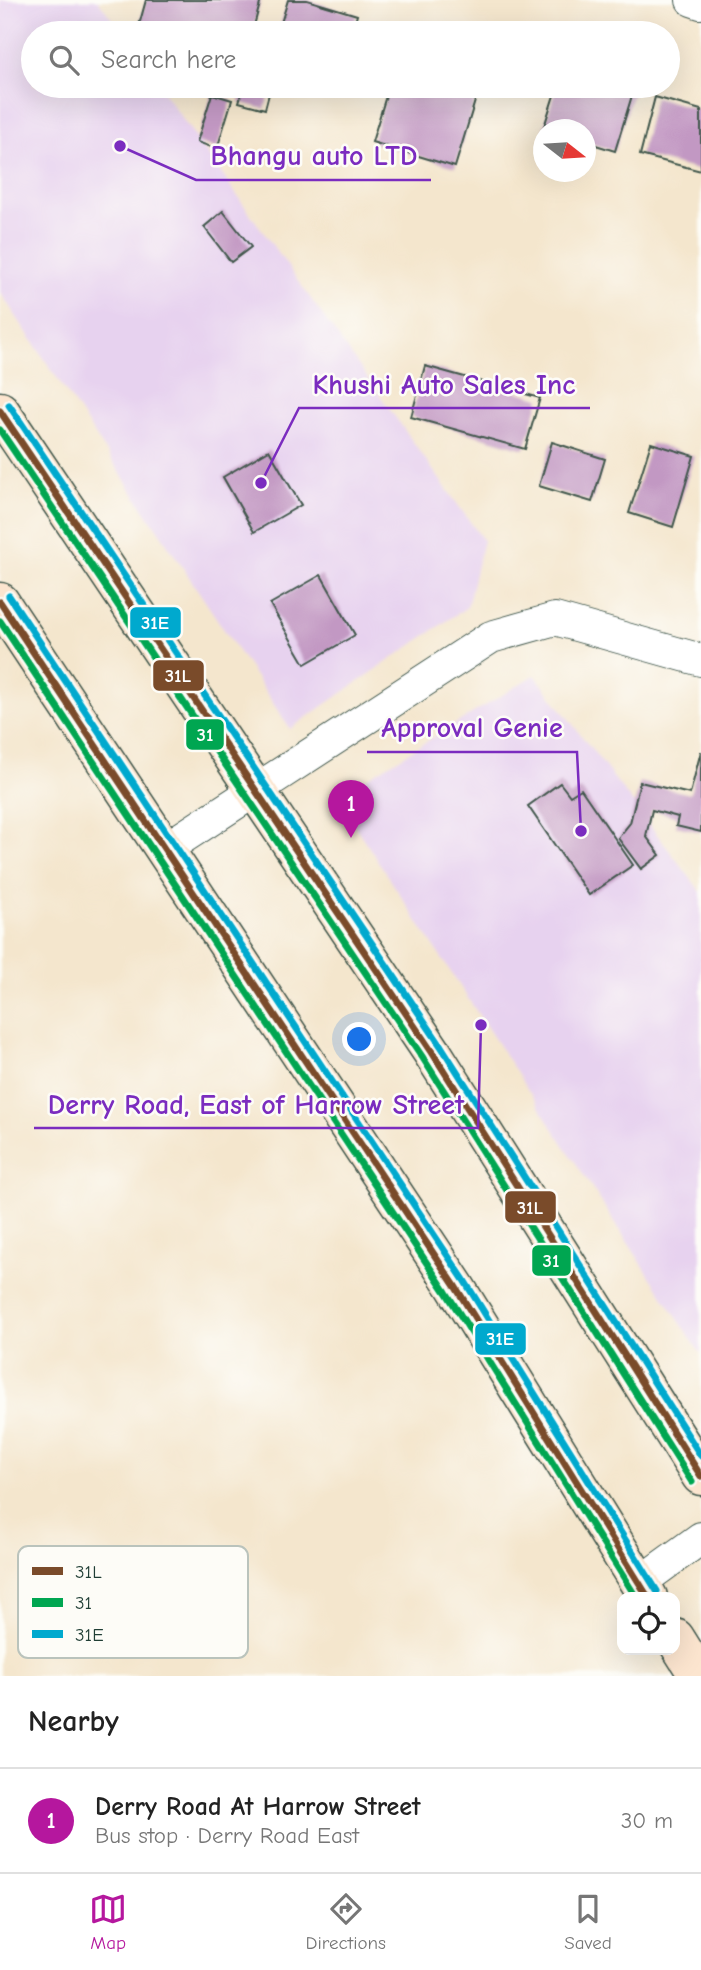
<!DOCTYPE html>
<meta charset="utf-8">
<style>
body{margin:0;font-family:"Comic Neue",sans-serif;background:#f2f2f2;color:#222}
.controls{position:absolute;right:21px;bottom:21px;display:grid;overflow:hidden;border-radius:14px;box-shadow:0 7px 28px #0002}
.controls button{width:63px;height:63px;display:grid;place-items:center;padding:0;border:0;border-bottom:2px solid #e0e0e0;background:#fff;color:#222;font:35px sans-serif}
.compass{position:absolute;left:533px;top:119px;width:63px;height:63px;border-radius:50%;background:#fff;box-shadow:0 7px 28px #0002;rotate:107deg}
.you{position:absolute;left:360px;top:1040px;width:24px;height:24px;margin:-18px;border:5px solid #fff;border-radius:50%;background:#1a73e8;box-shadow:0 0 0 10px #1a73e833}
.badge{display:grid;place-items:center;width:46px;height:46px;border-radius:50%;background:#b5179e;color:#fff;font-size:23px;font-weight:700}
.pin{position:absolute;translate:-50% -58px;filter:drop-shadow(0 2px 4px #0008)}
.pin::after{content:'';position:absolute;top:37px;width:24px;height:21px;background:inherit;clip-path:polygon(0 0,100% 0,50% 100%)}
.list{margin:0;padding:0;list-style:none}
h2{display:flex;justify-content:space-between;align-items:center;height:91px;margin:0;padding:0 28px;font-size:30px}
h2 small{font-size:23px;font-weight:400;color:#767676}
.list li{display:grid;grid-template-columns:46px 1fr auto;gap:21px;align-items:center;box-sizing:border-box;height:105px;padding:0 28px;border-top:2px solid #e0e0e0}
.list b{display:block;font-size:26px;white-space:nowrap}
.list p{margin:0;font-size:23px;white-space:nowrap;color:#767676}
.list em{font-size:23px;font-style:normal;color:#767676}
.icon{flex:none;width:38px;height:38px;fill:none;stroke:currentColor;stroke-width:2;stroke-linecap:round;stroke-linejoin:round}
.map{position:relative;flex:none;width:701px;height:1676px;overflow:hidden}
.search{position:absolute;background:#fff;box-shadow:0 7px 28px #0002;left:21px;right:21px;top:21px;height:77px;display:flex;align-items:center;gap:18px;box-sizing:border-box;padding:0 24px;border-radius:38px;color:#767676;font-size:26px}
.sheet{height:196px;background:#fff}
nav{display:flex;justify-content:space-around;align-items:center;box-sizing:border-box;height:98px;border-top:2px solid #e0e0e0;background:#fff;font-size:19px;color:#767676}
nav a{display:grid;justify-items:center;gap:4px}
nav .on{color:#b5179e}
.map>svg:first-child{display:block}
</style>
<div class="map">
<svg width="701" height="1676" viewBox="0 0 701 1676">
<rect width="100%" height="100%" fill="#fdfcf7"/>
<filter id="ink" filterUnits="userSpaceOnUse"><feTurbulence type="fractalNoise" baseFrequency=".0143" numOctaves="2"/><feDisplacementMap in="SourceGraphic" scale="14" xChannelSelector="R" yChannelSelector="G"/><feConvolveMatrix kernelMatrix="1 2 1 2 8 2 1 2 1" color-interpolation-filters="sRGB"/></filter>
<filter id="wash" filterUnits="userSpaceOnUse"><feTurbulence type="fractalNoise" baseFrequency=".00686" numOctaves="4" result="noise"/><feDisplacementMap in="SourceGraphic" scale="28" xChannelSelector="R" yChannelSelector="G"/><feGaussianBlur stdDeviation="1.57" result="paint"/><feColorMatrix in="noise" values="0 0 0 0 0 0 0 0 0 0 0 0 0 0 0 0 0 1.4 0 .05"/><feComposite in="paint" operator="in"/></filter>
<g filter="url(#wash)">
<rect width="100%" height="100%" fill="#f4e6cd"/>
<g fill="#e7d2ef">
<path d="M0,0H98L122,33H33V86H159L483,540L467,607L290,729L0,292Z"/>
<path d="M535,675L701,892V1354L336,797Z"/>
</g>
<g id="blocks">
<g fill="#c298c3">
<path d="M146,0H261L252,33H157L138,29Z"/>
<path d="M288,0H307L357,15L352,33H278Z"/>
<path d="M244,86H271L265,109L239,102Z"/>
<path d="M389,86H460L478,91L455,167L372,142Z"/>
<path d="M557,86H624L634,89L615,151L586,142V130H543Z"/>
<path d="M212,94L232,100L217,149L197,142Z"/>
<path d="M655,97L701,110V171L640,155Z"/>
<path d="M223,211L251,247L231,262L204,227Z"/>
<path d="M425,366L540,398L525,449L411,417Z"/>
<path d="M552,442L605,459L592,502L539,486Z"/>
<path d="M651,443L694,456L673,527L629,513Z"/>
<path d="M269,450L301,505L254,532L223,477Z"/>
<path d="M321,575L355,635L305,664L270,604Z"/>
<path d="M701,751V832L676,826L678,817L652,810L646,836L660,855L641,869L618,838L630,823L640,782L690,794Z"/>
<path d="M560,783L570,796L581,789L633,865L589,895L528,806Z"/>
</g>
</g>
</g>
<g filter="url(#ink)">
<use href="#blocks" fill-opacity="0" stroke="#3f564b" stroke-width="2"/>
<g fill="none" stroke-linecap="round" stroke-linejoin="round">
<g stroke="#3f564b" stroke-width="34">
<g id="street">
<path d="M692,0L701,3"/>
<path d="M165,849L491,637L555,619L701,660"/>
<path d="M639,1583L701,1538"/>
</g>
</g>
<g stroke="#3f564b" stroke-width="41">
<g id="secondary">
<path d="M0,411L432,1052L701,1476"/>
<path d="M0,602L455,1286L648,1597"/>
<path d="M675,1638L699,1676"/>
</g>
</g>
<use href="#street" stroke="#fff" stroke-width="32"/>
<use href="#secondary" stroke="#fce5cf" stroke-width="38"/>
<g stroke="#fdfcf7" stroke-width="12">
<g id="bus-1">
<path d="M0,411L432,1052L701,1476"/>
<path d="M0,602L455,1286L648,1597"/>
</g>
</g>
<g stroke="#fdfcf7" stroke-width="12">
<g id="bus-2">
<path d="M0,430L423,1058L692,1482"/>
<path d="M0,621L446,1292L636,1597"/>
</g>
</g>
<g stroke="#fdfcf7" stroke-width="12">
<g id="bus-3">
<path d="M9,405L441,1046L701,1456"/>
<path d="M9,596L464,1280L657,1591"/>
</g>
</g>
<use href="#bus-1" stroke="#7a4b2a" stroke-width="7"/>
<use href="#bus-2" stroke="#00a651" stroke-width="7"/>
<use href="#bus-3" stroke="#00a9ce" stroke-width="7"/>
</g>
</g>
<rect x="18" y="1546" width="230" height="112" rx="10" fill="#fdfcf7" stroke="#bac3bc" stroke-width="2"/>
<rect x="32" y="1567" width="31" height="8" fill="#7a4b2a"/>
<rect x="32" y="1598" width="31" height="9" fill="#00a651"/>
<rect x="32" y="1630" width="31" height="8" fill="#00a9ce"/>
<g font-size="19" fill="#1f3d34">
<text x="75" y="1578">31L</text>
<text x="75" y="1609">31</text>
<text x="75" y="1641">31E</text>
</g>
<path fill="none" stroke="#7b2cbf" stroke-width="2.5" d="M120 146L196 180H431M261 483L299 408H590M581 831L577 752H367M481 1025L478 1128H34"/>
<g fill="#7b2cbf" stroke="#fdfcf7" stroke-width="2.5">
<circle cx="120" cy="146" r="7"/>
<circle cx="261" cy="483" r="7"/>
<circle cx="581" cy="831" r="7"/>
<circle cx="481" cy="1025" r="7"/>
</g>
<g font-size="28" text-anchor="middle" font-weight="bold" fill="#7b2cbf" stroke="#fdfcf7" stroke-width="5" stroke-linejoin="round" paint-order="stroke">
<text x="314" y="165">Bhangu auto LTD</text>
<text x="444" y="394">Khushi Auto Sales Inc</text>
<text x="472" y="737">Approval Genie</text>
<text x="256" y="1114">Derry Road, East of Harrow Street</text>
</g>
<g stroke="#fdfcf7" stroke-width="2.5">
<rect x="129" y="606" width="53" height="33" rx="7" fill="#00a9ce"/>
<rect x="152" y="659" width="53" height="33" rx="7" fill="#7a4b2a"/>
<rect x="185" y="718" width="40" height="33" rx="7" fill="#00a651"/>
<rect x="504" y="1190" width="53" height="34" rx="7" fill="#7a4b2a"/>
<rect x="531" y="1244" width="41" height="33" rx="7" fill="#00a651"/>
<rect x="474" y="1322" width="53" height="34" rx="7" fill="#00a9ce"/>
</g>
<g font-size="19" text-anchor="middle" font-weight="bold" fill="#fff">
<text x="155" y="629">31E</text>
<text x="178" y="682">31L</text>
<text x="205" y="741">31</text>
<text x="530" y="1214">31L</text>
<text x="551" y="1267">31</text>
<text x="500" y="1345">31E</text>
</g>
</svg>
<div class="controls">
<button><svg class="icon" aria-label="locate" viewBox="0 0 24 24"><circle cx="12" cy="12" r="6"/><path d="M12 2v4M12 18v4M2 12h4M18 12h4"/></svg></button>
</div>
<svg class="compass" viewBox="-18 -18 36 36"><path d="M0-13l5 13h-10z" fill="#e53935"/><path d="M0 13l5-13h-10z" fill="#767676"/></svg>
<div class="you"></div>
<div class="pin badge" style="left:351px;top:838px">1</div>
<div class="search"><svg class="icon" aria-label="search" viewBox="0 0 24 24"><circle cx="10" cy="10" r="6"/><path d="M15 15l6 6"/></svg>Search here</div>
</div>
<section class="sheet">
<h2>Nearby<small></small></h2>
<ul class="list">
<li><span class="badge">1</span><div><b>Derry Road At Harrow Street</b><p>Bus stop · Derry Road East</p></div><em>30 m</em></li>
</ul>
</section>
<nav>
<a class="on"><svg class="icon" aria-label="map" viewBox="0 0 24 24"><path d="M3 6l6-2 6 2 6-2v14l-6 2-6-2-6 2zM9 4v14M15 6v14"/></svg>Map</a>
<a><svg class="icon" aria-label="directions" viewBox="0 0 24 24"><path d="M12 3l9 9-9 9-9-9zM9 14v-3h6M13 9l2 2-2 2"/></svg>Directions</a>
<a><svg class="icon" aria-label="saved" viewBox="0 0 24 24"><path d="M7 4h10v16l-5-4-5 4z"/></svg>Saved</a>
</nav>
